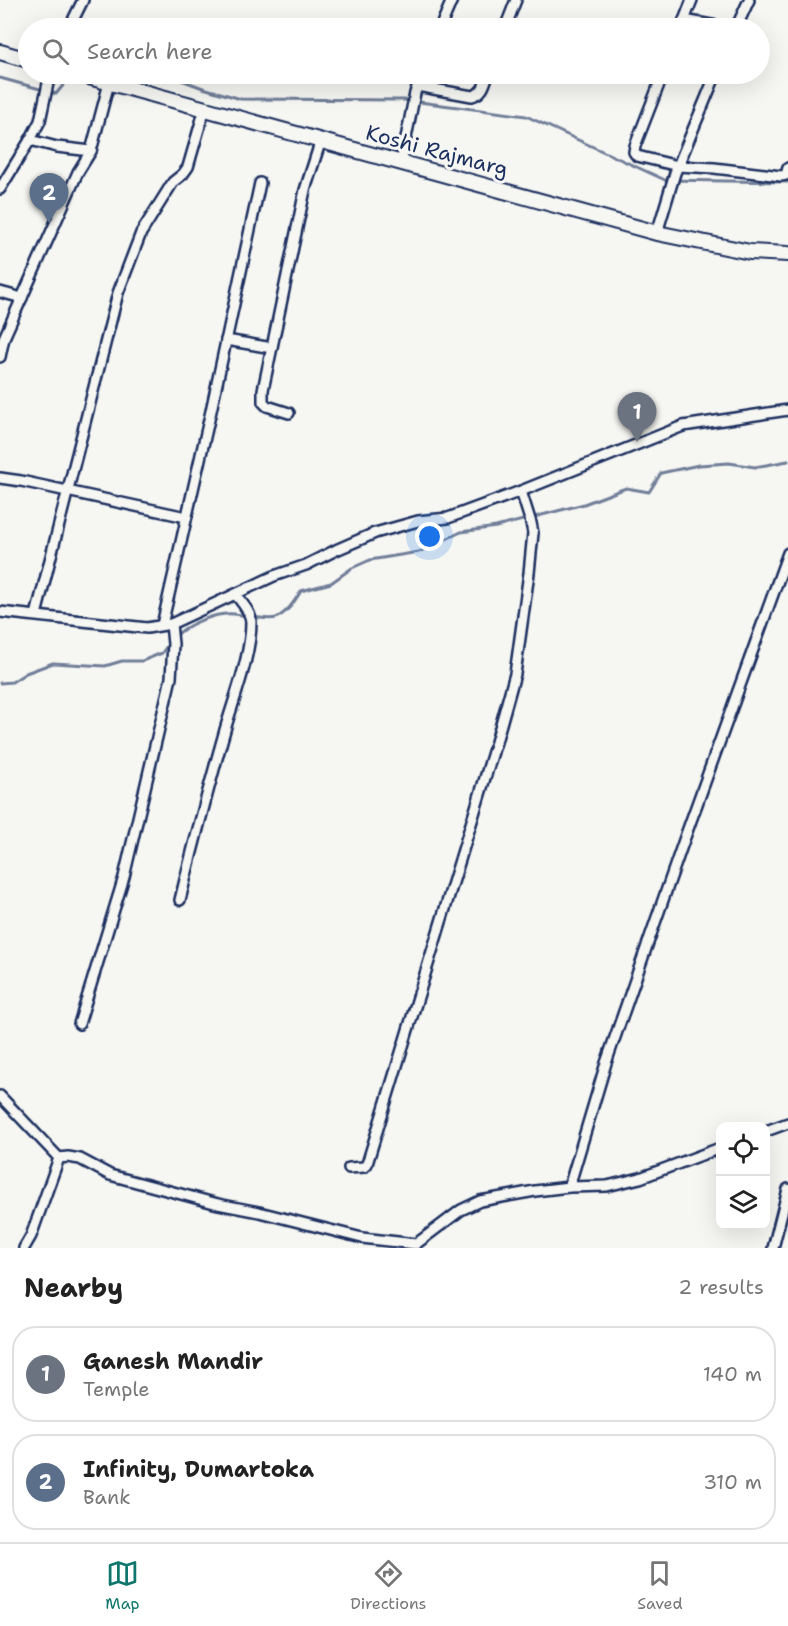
<!DOCTYPE html>
<style>
body{margin:0;font-family:"Shantell Sans",sans-serif;background:#f2f2f2;color:#222}
.controls{position:absolute;right:18px;bottom:18px;display:grid;overflow:hidden;border-radius:12px;box-shadow:0 6px 24px #0002}
.controls button{width:54px;height:54px;display:grid;place-items:center;padding:0;border:0;border-bottom:2px solid #e0e0e0;background:#fff;color:#222;font:30px sans-serif}
.you{position:absolute;left:430px;top:537px;width:21px;height:21px;margin:-15px;border:4px solid #fff;border-radius:50%;background:#1a73e8;box-shadow:0 0 0 9px #1a73e833}
.badge{display:grid;place-items:center;width:39px;height:39px;border-radius:50%;background:#0f766e;color:#fff;font-size:20px;font-weight:700}
.pin{position:absolute;translate:-50% -50px;filter:drop-shadow(0 2px 3px #0008)}
.pin::after{content:'';position:absolute;top:32px;width:21px;height:18px;background:inherit;clip-path:polygon(0 0,100% 0,50% 100%)}
.list{margin:0;padding:0;list-style:none}
h2{display:flex;justify-content:space-between;align-items:center;height:78px;margin:0;padding:0 24px;font-size:26px}
h2 small{font-size:20px;font-weight:400;color:#767676}
.list li{display:grid;grid-template-columns:39px 1fr auto;gap:18px;align-items:center;box-sizing:border-box;height:96px;margin:0 12px 12px;padding:0 12px;border:2px solid #e0e0e0;border-radius:24px}
.list b{display:block;font-size:22px;white-space:nowrap}
.list p{margin:0;font-size:20px;white-space:nowrap;color:#767676}
.list em{font-size:20px;font-style:normal;color:#767676}
.icon{flex:none;width:33px;height:33px;fill:none;stroke:currentColor;stroke-width:2;stroke-linecap:round;stroke-linejoin:round}
.map{position:relative;flex:none;width:788px;height:1248px;overflow:hidden}
.search{position:absolute;background:#fff;box-shadow:0 6px 24px #0002;left:18px;right:18px;top:18px;height:66px;display:flex;align-items:center;gap:15px;box-sizing:border-box;padding:0 21px;border-radius:33px;color:#767676;font-size:22px}
.sheet{height:294px;background:#fff}
nav{display:flex;justify-content:space-around;align-items:center;box-sizing:border-box;height:84px;border-top:2px solid #e0e0e0;background:#fff;font-size:16px;color:#767676}
nav a{display:grid;justify-items:center;gap:3px}
nav .on{color:#0f766e}
.map>svg:first-child{display:block}
</style>
<div class="map">
<svg width="788" height="1248" viewBox="0 0 788 1248">
<rect width="100%" height="100%" fill="#f6f6f2"/>
<filter id="ink" filterUnits="userSpaceOnUse"><feTurbulence type="fractalNoise" baseFrequency=".0167" numOctaves="2"/><feDisplacementMap in="SourceGraphic" scale="12" xChannelSelector="R" yChannelSelector="G"/><feConvolveMatrix kernelMatrix="1 2 1 2 8 2 1 2 1" color-interpolation-filters="sRGB"/></filter>
<g filter="url(#ink)">
<g fill="none" stroke-linecap="round" stroke-linejoin="round">
<g stroke="#717e99" stroke-width="3">
<path d="M165,74L203,88L241,99L404,100L526,116L665,180L788,182"/>
<path d="M0,78L40,89"/>
<path d="M51,92L56,94L70,77"/>
<path d="M175,637C186,624 217,612 234,614C244,615 267,621 276,618C288,612 294,602 301,591L331,583L352,568L370,560L419,552L461,532L496,527L565,509L584,504L626,488L649,492L661,473L699,465L729,463L755,467L788,461"/>
<path d="M0,683L12,682L26,673L53,663L105,666L122,661H142L162,653L170,642"/>
</g>
<g stroke="#1b2f5e" stroke-width="14">
<g id="minor">
<path d="M684,20L728,28"/>
<path d="M69,28L83,0"/>
<path d="M440,28L452,0"/>
<path d="M505,28L516,0"/>
<path d="M681,28L692,0"/>
<path d="M736,28L749,0"/>
<path d="M663,74L635,146L634,152L637,156L678,166L714,168L781,176L786,175L788,168"/>
<path d="M417,86L472,96C483,94 485,83 488,74"/>
<path d="M91,151L109,83"/>
<path d="M401,163L415,93L422,74"/>
<path d="M0,189L30,140L40,121L50,74"/>
<path d="M657,233L675,173L716,74"/>
<path d="M0,292L22,298"/>
<path d="M226,340L272,348"/>
<path d="M0,357L4,338L78,172L91,151L57,147L30,140"/>
<path d="M289,413L267,406L263,402V390L305,190L321,140"/>
<path d="M0,478L21,481L186,517"/>
<path d="M0,612L147,628L171,624L274,576L306,565L336,550L375,533L418,521L448,518L521,491L683,426L788,410"/>
<path d="M36,615L118,293L141,233L173,182L183,174L188,167L205,108"/>
<path d="M162,625L211,411L260,183"/>
<path d="M180,900C194,843 209,786 225,730C234,698 251,656 251,622C251,612 242,603 236,595"/>
<path d="M79,1024L124,877L171,678L173,644L171,624"/>
<path d="M0,1096L59,1158"/>
<path d="M766,1131L788,1123"/>
<path d="M349,1168L364,1167L367,1164L496,742L515,674L529,573L533,533L531,523L521,491"/>
<path d="M569,1187L607,1186L640,1178L720,1148"/>
<path d="M24,1248L31,1236L59,1158L68,1157L80,1159L110,1175L218,1204L259,1212L362,1238L416,1244L461,1210L480,1201L535,1191L569,1187L606,1063L684,840L788,553"/>
<path d="M773,1248L788,1189"/>
</g>
</g>
<g stroke="#1b2f5e" stroke-width="18">
<g id="primary">
<path d="M0,52L28,60"/>
<path d="M78,74L657,233L750,252L788,254"/>
</g>
</g>
<use href="#minor" stroke="#f6f6f2" stroke-width="9"/>
<use href="#primary" stroke="#f6f6f2" stroke-width="14"/>
</g>
</g>
<g text-anchor="middle" dominant-baseline="central" stroke-width="6" stroke-linejoin="round" paint-order="stroke">
<g font-size="21" fill="#1b2f5e" stroke="#f6f6f2">
<text transform="translate(437 151) rotate(15)">Koshi Rajmarg</text>
</g>
</g>
</svg>
<div class="controls">
<button><svg class="icon" aria-label="locate" viewBox="0 0 24 24"><circle cx="12" cy="12" r="6"/><path d="M12 2v4M12 18v4M2 12h4M18 12h4"/></svg></button>
<button><svg class="icon" aria-label="layers" viewBox="0 0 24 24"><path d="M12 4l9 5-9 5-9-5zM3 14l9 5 9-5"/></svg></button>
</div>
<div class="you"></div>
<div class="pin badge" style="left:637px;top:442px;background:#6b7280">1</div>
<div class="pin badge" style="left:49px;top:223px;background:#5c6f8a">2</div>
<div class="search"><svg class="icon" aria-label="search" viewBox="0 0 24 24"><circle cx="10" cy="10" r="6"/><path d="M15 15l6 6"/></svg>Search here</div>
</div>
<section class="sheet">
<h2>Nearby<small>2 results</small></h2>
<ul class="list">
<li><span class="badge" style="background:#6b7280">1</span><div><b>Ganesh Mandir</b><p>Temple</p></div><em>140 m</em></li>
<li><span class="badge" style="background:#5c6f8a">2</span><div><b>Infinity, Dumartoka</b><p>Bank</p></div><em>310 m</em></li>
</ul>
</section>
<nav>
<a class="on"><svg class="icon" aria-label="map" viewBox="0 0 24 24"><path d="M3 6l6-2 6 2 6-2v14l-6 2-6-2-6 2zM9 4v14M15 6v14"/></svg>Map</a>
<a><svg class="icon" aria-label="directions" viewBox="0 0 24 24"><path d="M12 3l9 9-9 9-9-9zM9 14v-3h6M13 9l2 2-2 2"/></svg>Directions</a>
<a><svg class="icon" aria-label="saved" viewBox="0 0 24 24"><path d="M7 4h10v16l-5-4-5 4z"/></svg>Saved</a>
</nav>
